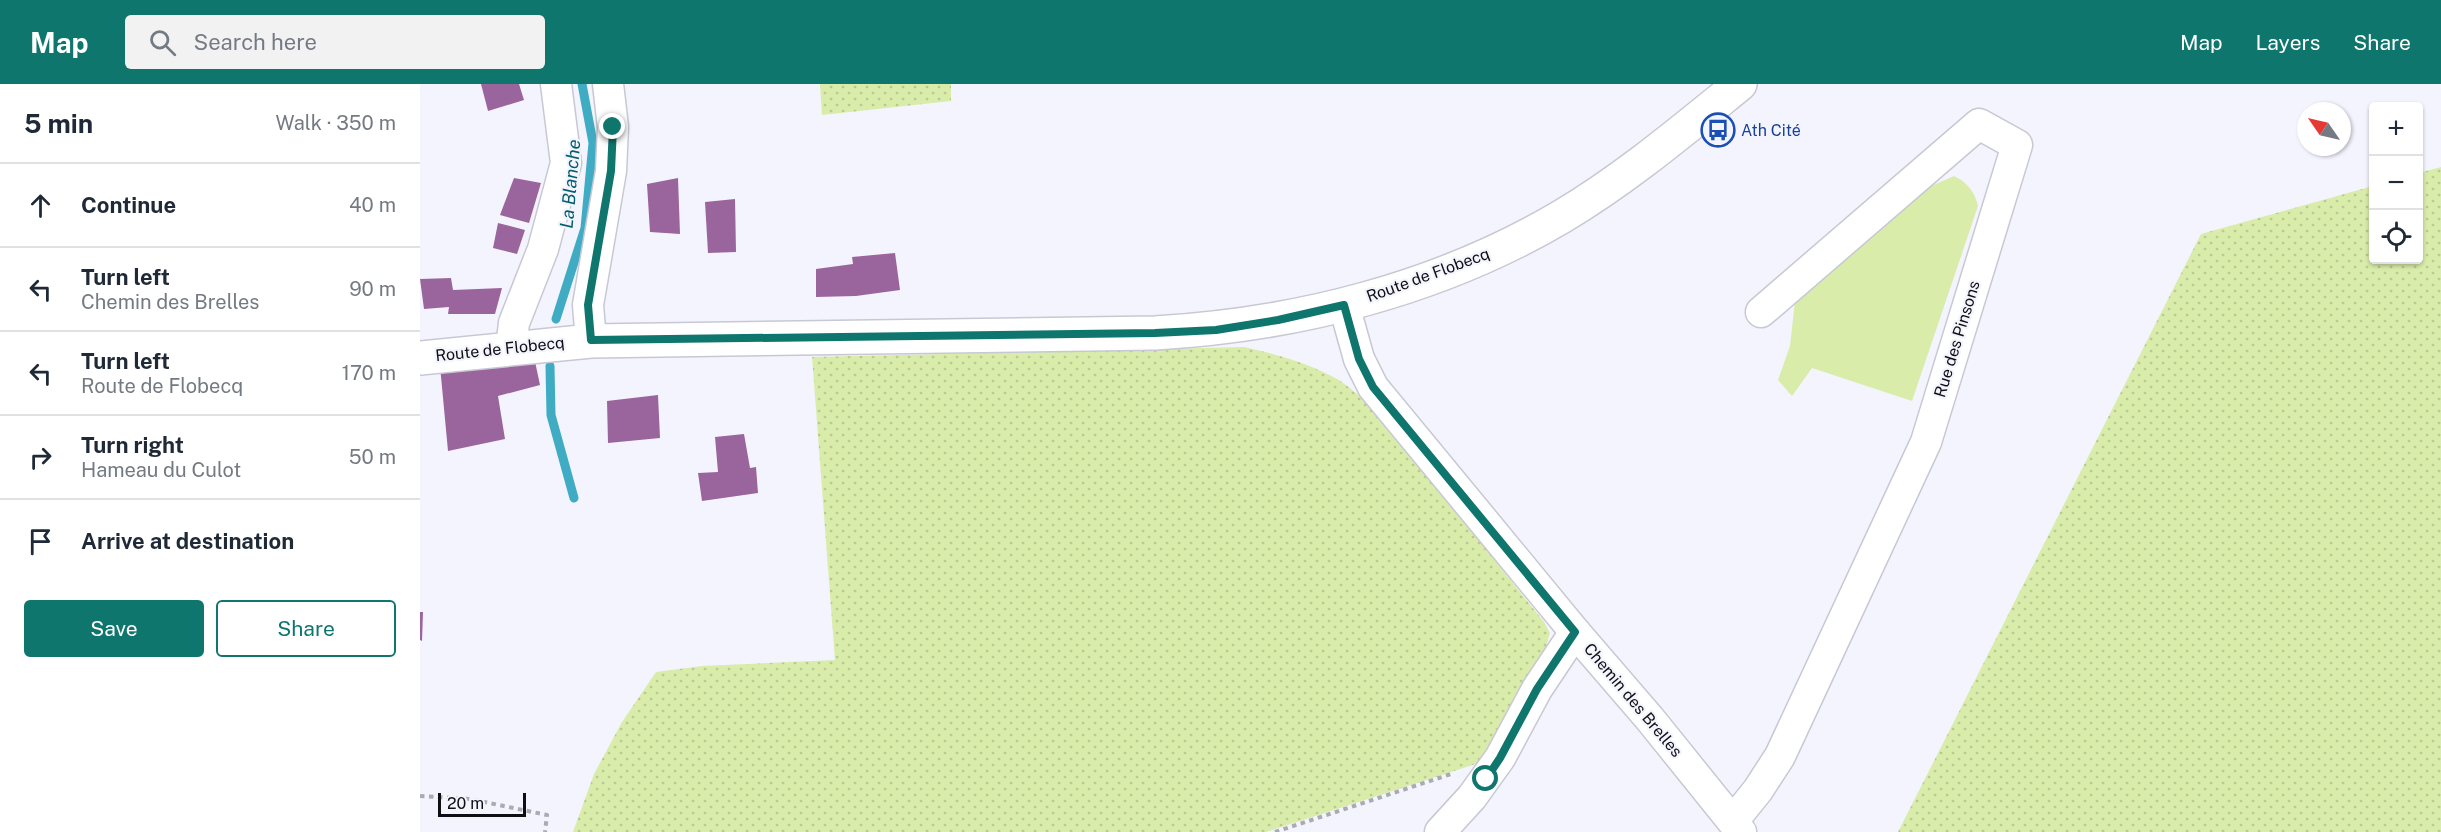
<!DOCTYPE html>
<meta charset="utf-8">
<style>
body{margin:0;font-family:"Public Sans",sans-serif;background:#f2f2f3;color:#1f2937}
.controls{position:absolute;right:18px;top:18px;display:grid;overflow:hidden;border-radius:6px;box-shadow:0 2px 4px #0004}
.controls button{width:54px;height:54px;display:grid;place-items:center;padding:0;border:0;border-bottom:2px solid #e0e1e3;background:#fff;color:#1f2937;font:30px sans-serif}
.compass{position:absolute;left:1877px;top:18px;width:54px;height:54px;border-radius:50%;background:#fff;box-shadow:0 2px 4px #0004;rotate:304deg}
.scale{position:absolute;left:18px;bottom:15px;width:88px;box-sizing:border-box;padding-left:6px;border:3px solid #0f0f13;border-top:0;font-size:16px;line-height:21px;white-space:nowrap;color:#0f0f13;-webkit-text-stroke:4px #f4f4fe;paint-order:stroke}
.stop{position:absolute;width:18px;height:18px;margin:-14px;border:4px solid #0f766e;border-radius:50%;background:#fff}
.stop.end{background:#0f766e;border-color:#fff;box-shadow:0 2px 6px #0008}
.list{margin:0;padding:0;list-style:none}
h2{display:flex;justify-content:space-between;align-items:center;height:78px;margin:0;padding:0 24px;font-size:26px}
h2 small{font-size:20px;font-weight:400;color:#747a83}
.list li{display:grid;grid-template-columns:39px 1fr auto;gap:18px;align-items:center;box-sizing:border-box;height:84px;padding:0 24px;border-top:2px solid #e0e1e3}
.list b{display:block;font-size:22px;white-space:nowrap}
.list p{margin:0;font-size:20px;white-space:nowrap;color:#747a83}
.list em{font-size:20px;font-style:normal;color:#747a83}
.actions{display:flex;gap:12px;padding:18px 24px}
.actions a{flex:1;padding:14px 0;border:2px solid #0f766e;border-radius:6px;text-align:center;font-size:21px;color:#0f766e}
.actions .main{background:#0f766e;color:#fff}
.icon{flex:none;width:33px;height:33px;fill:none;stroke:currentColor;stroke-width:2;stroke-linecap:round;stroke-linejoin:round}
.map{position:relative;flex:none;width:2021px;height:748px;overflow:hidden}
header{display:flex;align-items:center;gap:36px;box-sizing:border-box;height:84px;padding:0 30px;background:#0f766e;color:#fff}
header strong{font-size:28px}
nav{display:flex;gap:33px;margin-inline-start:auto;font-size:21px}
.search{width:420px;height:54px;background:#f2f2f3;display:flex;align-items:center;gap:15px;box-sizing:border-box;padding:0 21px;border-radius:6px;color:#747a83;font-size:22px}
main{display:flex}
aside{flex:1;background:#fff}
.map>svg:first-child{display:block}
</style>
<header>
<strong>Map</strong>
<div class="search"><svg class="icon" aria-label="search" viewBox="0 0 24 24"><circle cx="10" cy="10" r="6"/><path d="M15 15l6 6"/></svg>Search here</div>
<nav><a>Map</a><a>Layers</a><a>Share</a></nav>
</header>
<main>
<aside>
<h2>5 min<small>Walk · 350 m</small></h2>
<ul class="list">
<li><svg class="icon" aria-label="ahead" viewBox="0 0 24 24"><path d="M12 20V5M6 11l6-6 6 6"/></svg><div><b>Continue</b></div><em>40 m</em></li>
<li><svg class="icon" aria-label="left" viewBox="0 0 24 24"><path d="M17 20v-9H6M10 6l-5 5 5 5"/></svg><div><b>Turn left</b><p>Chemin des Brelles</p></div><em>90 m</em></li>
<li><svg class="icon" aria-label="left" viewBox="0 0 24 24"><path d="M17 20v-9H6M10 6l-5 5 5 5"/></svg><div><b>Turn left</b><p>Route de Flobecq</p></div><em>170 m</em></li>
<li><svg class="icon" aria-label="right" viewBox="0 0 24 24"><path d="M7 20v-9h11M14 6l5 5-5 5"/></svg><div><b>Turn right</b><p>Hameau du Culot</p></div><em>50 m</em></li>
<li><svg class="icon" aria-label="arrive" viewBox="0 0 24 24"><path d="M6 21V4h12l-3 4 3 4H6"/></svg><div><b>Arrive at destination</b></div></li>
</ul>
<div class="actions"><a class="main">Save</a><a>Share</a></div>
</aside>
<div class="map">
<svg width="2021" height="748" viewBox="0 0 2021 748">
<defs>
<pattern id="grass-dots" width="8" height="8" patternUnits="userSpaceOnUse" patternTransform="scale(1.5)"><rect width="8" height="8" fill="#d9ecaa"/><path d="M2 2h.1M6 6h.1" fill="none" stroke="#b9c991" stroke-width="1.8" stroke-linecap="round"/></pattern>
</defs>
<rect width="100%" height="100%" fill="#f4f4fe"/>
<g fill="url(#grass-dots)">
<path d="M400,0H531V17L402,31Z"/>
<path d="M2021,83V748H1478L1781,150L1953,102L1954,176H1998L1999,89Z"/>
<path d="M824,263C856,270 888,279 917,295C929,302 940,313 951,321L1124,538L1130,549L1124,569L1068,676L846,748H153L174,690L202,638L236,588L282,582L415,576L392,273Z"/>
</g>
<path fill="#d9ecaa" d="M1534,92C1547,98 1555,108 1558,122L1492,317L1392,284L1372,312L1358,296L1370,262L1375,217L1509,103Z"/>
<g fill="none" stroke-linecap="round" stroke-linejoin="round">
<g stroke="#40acc4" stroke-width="9">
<path d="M136,235L165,144L173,59L162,0"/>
<path d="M130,282L131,331L154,414"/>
</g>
</g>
<g fill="#9a659c">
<path d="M61,0H99L104,16L68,27Z"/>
<path d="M94,94L121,99L109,139L80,131Z"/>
<path d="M258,94L260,150L230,148L227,100Z"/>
<path d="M315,115L316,168L288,169L285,118Z"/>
<path d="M78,139L105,146L97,170L73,164Z"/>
<path d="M475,169L480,206L436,212L396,213V185L433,180L432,173Z"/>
<path d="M31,194L33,206L82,204L75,230H28L29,223L4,225L0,195Z"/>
<path d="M113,268L120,301L78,312L85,355L28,367L20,282Z"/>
<path d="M238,311L240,354L188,359L187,317Z"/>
<path d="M324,350L330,384L336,383L338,409L282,417L278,389L298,388L295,353Z"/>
<path d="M0,528H3L2,557L0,556Z"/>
</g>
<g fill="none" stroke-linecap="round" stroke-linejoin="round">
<g stroke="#c7c8d4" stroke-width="33">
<g id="minor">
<path d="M924,221L939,275L953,303L1155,548L1230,635L1321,748"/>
<path d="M171,257L168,221L191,87L193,43L188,0"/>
<path d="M91,265L94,239L123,165L146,79L136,0"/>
<path d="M1313,737L1338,706L1360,672L1506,358L1597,61L1559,40L1341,228"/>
<path d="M1020,748L1052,713L1080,674L1117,605L1155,548"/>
</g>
</g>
<g stroke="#c7c8d4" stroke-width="36">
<path id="tertiary" d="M0,274L171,257L735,249C876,241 1019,205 1141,133C1205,95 1262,47 1320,0"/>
</g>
<g stroke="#aaaab2" stroke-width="4" stroke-dasharray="4.5 4.5" stroke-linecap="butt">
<path d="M0,712L50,715L127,731L125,748"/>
<path d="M855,748L1031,690"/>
</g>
<use href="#minor" stroke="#fff" stroke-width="30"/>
<use href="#tertiary" stroke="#fff" stroke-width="33"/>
</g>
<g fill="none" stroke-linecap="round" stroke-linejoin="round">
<path stroke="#0f766e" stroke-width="8" d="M193,43L191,87L168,221L171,256L735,249L796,246L858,236L924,221L939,275L953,303L1155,548L1117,605L1080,674L1066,695"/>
</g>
<defs>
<g id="bus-ring" transform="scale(1.725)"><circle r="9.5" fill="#f4f4fe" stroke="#1a4fb4" stroke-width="1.5"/><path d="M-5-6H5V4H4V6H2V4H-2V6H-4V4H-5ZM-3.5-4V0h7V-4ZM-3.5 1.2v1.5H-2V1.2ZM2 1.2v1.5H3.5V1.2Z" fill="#1a4fb4"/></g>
</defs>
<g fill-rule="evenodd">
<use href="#bus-ring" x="1298" y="46"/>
</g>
<g text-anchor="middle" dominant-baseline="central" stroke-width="4.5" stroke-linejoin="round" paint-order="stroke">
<g font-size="16" fill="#164399" stroke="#f4f4fe" text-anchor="start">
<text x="1321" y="46">Ath Cité</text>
</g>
<g font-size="16" fill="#0f0f13" stroke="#f4f4fe">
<text transform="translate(1008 191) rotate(-20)">Route de Flobecq</text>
<text transform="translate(1537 255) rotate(-73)">Rue des Pinsons</text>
<text transform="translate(80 265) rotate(-6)">Route de Flobecq</text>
<text transform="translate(1213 616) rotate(50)">Chemin des Brelles</text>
</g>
<g font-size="18" font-style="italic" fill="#005e6f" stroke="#f4f4fe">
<text transform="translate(150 100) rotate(-85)">La Blanche</text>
</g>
</g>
</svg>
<div class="controls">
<button>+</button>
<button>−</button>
<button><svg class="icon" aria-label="locate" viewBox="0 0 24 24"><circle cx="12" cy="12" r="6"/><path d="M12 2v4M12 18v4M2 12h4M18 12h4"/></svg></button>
</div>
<svg class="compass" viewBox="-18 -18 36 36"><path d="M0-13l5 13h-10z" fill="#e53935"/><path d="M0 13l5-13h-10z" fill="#747a83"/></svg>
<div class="scale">20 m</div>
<div class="stop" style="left:1066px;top:695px"></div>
<div class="stop end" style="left:193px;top:43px"></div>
</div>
</main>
